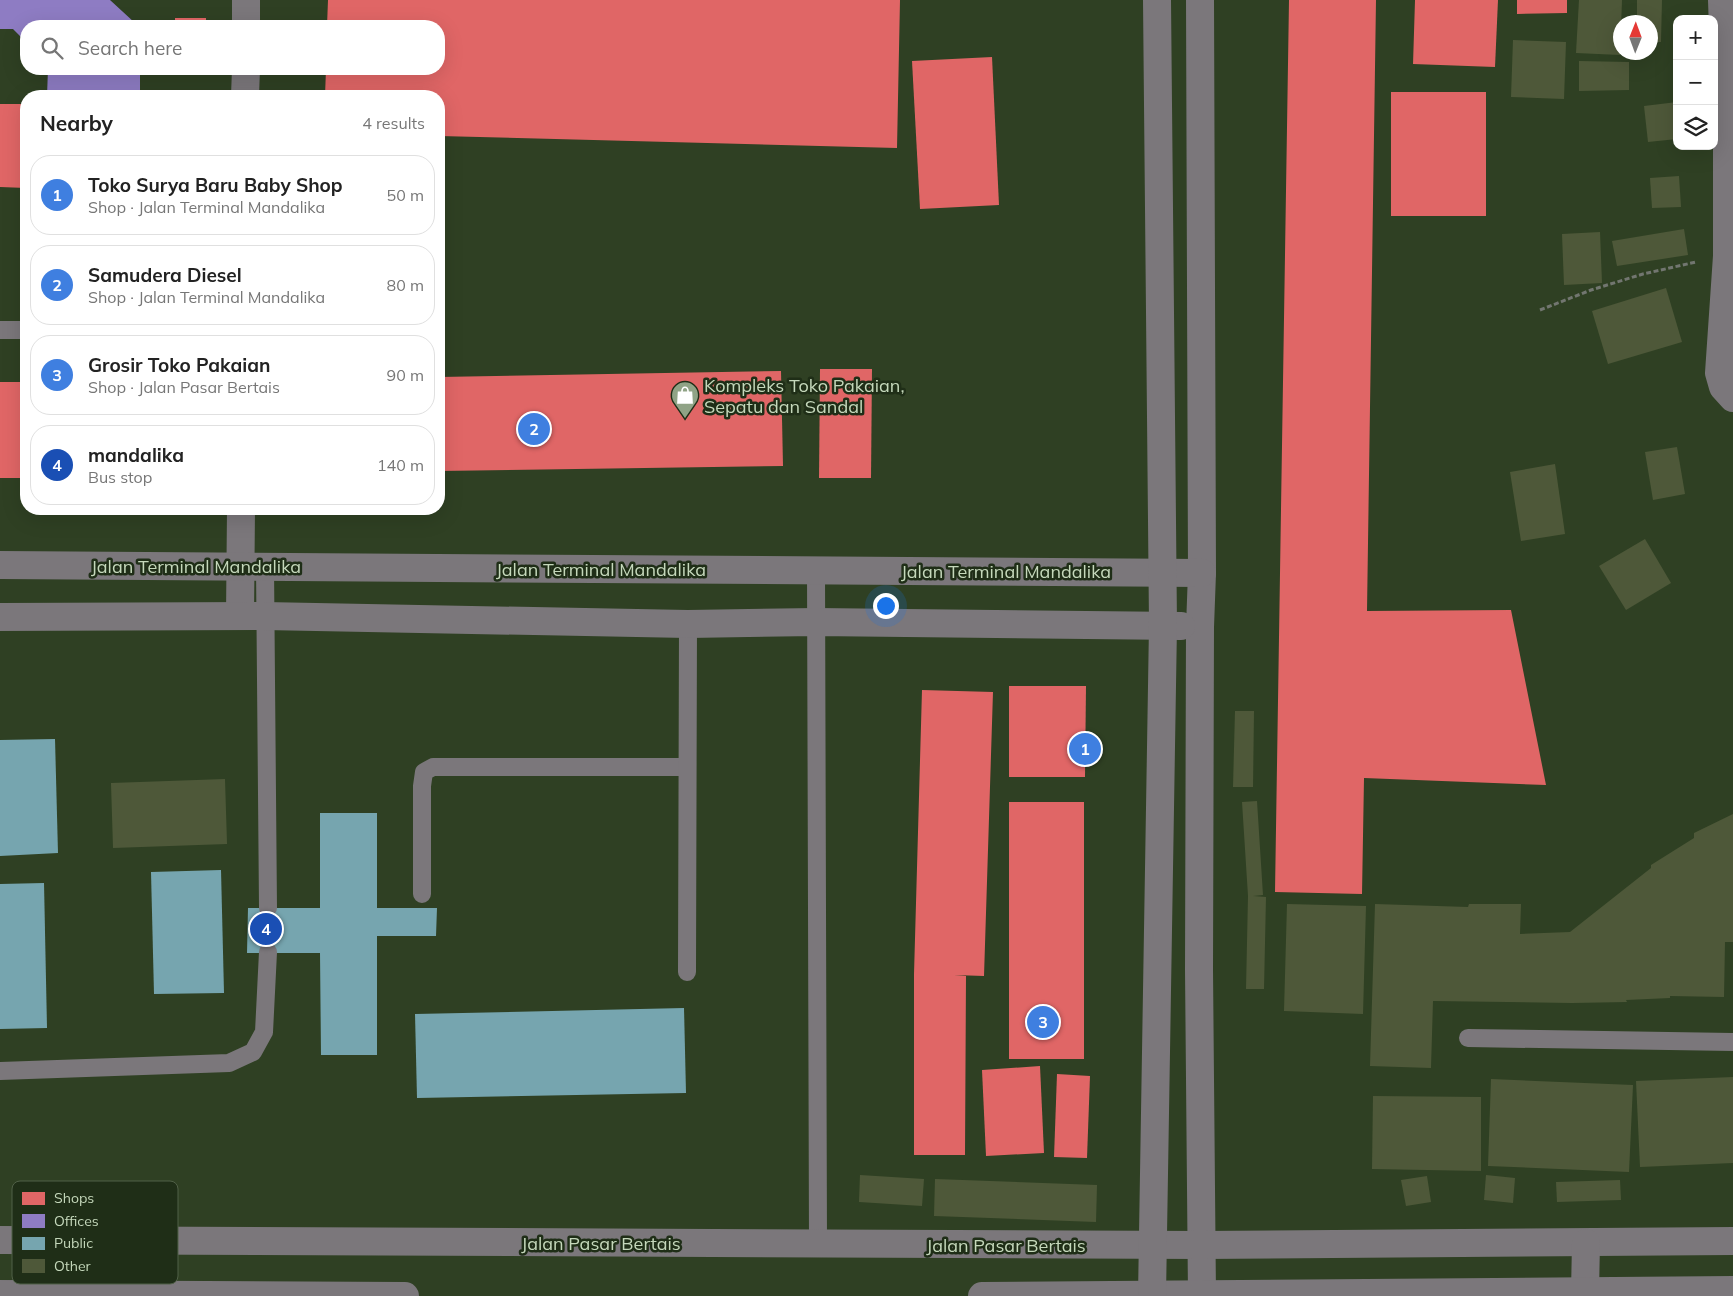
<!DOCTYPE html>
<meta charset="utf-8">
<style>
body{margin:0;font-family:Mulish,sans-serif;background:#f6f6f6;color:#222}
.controls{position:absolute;right:15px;top:15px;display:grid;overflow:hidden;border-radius:10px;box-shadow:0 5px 20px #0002}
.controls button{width:45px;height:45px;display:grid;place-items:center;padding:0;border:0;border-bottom:1px solid #e0e0e0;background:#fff;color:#222;font:25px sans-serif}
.compass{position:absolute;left:1613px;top:15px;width:45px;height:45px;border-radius:50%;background:#fff;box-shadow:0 5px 20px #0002;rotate:1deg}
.you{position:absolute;left:885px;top:605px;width:18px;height:18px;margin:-12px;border:4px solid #fff;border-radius:50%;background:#1a73e8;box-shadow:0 0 0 8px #1a73e833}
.badge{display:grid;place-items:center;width:32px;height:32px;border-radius:50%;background:#545c4f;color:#fff;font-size:16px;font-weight:700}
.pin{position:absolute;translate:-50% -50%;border:2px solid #fff;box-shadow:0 1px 5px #0006}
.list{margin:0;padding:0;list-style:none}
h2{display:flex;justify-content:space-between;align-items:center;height:65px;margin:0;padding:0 20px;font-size:21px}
h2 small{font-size:16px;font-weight:400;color:#767676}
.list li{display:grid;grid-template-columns:32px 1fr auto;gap:15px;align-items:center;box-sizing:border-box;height:80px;margin:0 10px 10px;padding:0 10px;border:1px solid #e0e0e0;border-radius:20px}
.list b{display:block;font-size:19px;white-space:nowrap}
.list p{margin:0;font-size:16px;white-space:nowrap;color:#767676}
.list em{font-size:16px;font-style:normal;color:#767676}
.icon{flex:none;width:28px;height:28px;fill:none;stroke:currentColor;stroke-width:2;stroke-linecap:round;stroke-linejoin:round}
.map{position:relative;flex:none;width:1733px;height:1296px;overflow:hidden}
.search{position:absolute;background:#fff;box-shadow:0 5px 20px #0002;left:20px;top:20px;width:425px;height:55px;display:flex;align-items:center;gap:12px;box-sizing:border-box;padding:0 18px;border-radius:20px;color:#767676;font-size:19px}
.panel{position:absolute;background:#fff;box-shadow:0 5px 20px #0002;left:20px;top:90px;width:425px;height:425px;border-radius:20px}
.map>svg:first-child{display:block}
</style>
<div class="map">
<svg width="1733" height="1296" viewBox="0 0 1733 1296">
<rect width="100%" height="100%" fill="#2f4023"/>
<g fill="#e06666">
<path d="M328,0H900L897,148L439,136V96H325L326,69H439V26H327Z"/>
<path d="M1289,0H1376L1367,611L1511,610L1546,785L1364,778L1362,894L1275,892Z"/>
<path d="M1415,0H1498L1495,67L1413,64Z"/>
<path d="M1517,0H1567V13L1517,14Z"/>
<rect x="175" y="18" width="31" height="8"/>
<path d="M992,57L999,205L920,209L912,61Z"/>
<rect x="1391" y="92" width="95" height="124"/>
<path d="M0,104H26V188L0,187Z"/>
<path d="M820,369H872L871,478H819Z"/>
<path d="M781,371L783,466L439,471V377Z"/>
<rect x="0" y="382" width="26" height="96"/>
<path d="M1009,686H1086L1085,777H1009Z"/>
<path d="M922,690L993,692L984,976L954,975L966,976L965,1155H914V974Z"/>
<rect x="1009" y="802" width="75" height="257"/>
<path d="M1040,1066L1044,1153L986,1156L982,1070Z"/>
<path d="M1057,1074L1090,1076L1087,1158L1054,1157Z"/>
</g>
<g fill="#8e7cc3">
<path d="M0,0H110L135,23L141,26H26V42L13,29H0Z"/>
<path d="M48,69H140V96H47Z"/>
</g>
<g fill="#76a5af">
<path d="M55,739L58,853L0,856V740Z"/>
<path d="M320,813H377V908H437L436,936H377V1055H321L320,953H247L248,908H320Z"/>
<path d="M221,870L224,993L154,994L151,872Z"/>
<path d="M44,883L47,1028L0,1029V884Z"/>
<path d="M684,1008L686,1093L417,1098L415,1014Z"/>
</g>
<g fill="#4e5839">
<path d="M1579,0H1622L1620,55L1576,53Z"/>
<path d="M1637,0H1662L1661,42H1650V22H1637Z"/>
<path d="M1513,40L1566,42L1564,99L1511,97Z"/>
<path d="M1579,61L1629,62V90L1579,91Z"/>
<path d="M1677,102V139L1648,142L1644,106Z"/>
<path d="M1679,176L1681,207L1652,208L1650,178Z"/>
<path d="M1684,229L1688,255L1617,266L1612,241Z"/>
<path d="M1600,232L1602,283L1564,285L1562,234Z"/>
<path d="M1666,288L1682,342L1608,364L1592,311Z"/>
<path d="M1677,447L1685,494L1653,500L1645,452Z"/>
<path d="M1555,464L1565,534L1521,541L1510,472Z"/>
<path d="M1645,539L1671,583L1626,610L1599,566Z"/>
<path d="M1235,711H1254L1253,787H1233Z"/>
<path d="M225,779L227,844L113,848L111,783Z"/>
<path d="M1257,801L1263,895L1253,896L1266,897L1264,989H1246L1248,896L1242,802Z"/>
<path d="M1733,814V942H1725L1724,997L1670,996V998L1626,1000L1627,1002L1572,1003L1433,1001L1431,1068L1370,1066L1375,904L1468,907L1469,904H1521L1520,934L1570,932L1651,868V865L1694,838V833Z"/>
<path d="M1287,904L1366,906L1363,1014L1284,1011Z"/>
<path d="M1733,1077V1163L1640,1167L1636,1081Z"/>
<path d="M1491,1079L1633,1085L1629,1172L1488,1166Z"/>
<path d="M1373,1096L1481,1097V1171L1372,1169Z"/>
<path d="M860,1175L924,1179L922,1206L859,1202Z"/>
<path d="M1486,1175L1515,1178L1513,1203L1484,1200Z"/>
<path d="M1427,1176L1431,1202L1406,1206L1401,1180Z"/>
<path d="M935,1179L1097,1185L1096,1222L934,1216Z"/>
<path d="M1620,1180L1621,1200L1557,1202L1556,1182Z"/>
</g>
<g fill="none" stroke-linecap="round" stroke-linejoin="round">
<path stroke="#727670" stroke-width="3" stroke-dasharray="5 2.5" stroke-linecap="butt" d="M1540,310L1591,290L1643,274L1696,262"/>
<g stroke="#7b777b" stroke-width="18">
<path d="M0,330H26"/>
<path d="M265,566L268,908"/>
<path d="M816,570L818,1244"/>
<path d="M422,894V786L424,772L433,767H687"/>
<path d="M687,972L688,624"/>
<path d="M1468,1038L1733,1042"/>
<path d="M0,1071L229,1063L253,1052L264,1032L268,952"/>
</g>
<g stroke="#7b777b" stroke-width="28">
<path d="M1722,0L1727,149V256L1719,373L1723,387L1733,398"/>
<path d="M246,26V0"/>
<path d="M245,96L246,69"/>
<path d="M240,616L241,509"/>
</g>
<g stroke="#7b777b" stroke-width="28">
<path d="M1200,0L1202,573L1200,627L1199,970L1202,1296"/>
<path d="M0,565L1202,573"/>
<path d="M0,617L264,616L688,624L816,622L1181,626"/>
<path d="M0,1240L1202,1245L1733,1241"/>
<path d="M1585,1292L1586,1243"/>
<path d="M0,1294L405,1296"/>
<path d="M982,1296L1733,1290"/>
<path d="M1152,1296L1163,625L1157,0"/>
</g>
</g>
<defs>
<g id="shop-pin" transform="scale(1.4375)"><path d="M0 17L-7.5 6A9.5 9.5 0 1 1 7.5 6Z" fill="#90a386" stroke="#1f2e17"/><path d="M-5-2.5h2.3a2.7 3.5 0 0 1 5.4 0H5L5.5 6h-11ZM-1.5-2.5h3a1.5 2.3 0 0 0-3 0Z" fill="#fff"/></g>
</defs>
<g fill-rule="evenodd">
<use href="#shop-pin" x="685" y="395"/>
</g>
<g text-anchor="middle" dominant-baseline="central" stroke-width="5" stroke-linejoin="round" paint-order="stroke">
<g font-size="18" fill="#c5d8bb" stroke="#1f2e17" text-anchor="start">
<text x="704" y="385">Kompleks Toko Pakaian,<tspan x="704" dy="21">Sepatu dan Sandal</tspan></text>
</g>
<g font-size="18" fill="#c5d8bb" stroke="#1f2e17">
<text x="196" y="566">Jalan Terminal Mandalika</text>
<text x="601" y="569">Jalan Terminal Mandalika</text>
<text x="1006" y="571">Jalan Terminal Mandalika</text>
<text x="601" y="1243">Jalan Pasar Bertais</text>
<text x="1006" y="1245">Jalan Pasar Bertais</text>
</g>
</g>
<rect x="12" y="1181" width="166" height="103" rx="8" fill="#1f2e17" stroke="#516148" stroke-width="1"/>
<rect x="22" y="1192" width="23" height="13" fill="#e06666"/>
<rect x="22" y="1214" width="23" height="14" fill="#8e7cc3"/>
<rect x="22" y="1237" width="23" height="13" fill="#76a5af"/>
<rect x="22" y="1259" width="23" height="14" fill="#4e5839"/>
<g font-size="14" fill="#c5d8bb">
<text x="54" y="1203">Shops</text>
<text x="54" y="1226">Offices</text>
<text x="54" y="1248">Public</text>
<text x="54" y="1271">Other</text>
</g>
</svg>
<div class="controls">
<button>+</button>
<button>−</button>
<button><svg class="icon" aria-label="layers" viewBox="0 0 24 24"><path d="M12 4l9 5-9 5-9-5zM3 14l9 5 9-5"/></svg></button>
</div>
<svg class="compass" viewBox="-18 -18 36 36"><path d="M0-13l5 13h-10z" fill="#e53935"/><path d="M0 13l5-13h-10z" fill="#767676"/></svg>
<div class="you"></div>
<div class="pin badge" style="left:1085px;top:749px;background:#3f7fe0">1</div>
<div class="pin badge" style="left:534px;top:429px;background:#3f7fe0">2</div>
<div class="pin badge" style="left:1043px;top:1022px;background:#3f7fe0">3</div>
<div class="pin badge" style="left:266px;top:929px;background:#1a4fb4">4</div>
<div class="search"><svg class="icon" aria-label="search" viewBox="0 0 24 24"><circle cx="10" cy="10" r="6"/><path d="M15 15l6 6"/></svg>Search here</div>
<section class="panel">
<h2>Nearby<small>4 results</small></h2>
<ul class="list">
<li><span class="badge" style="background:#3f7fe0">1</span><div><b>Toko Surya Baru Baby Shop</b><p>Shop · Jalan Terminal Mandalika</p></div><em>50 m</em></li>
<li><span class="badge" style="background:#3f7fe0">2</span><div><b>Samudera Diesel</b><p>Shop · Jalan Terminal Mandalika</p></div><em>80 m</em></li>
<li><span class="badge" style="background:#3f7fe0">3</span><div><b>Grosir Toko Pakaian</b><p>Shop · Jalan Pasar Bertais</p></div><em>90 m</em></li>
<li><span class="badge" style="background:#1a4fb4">4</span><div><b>mandalika</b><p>Bus stop</p></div><em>140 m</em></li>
</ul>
</section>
</div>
